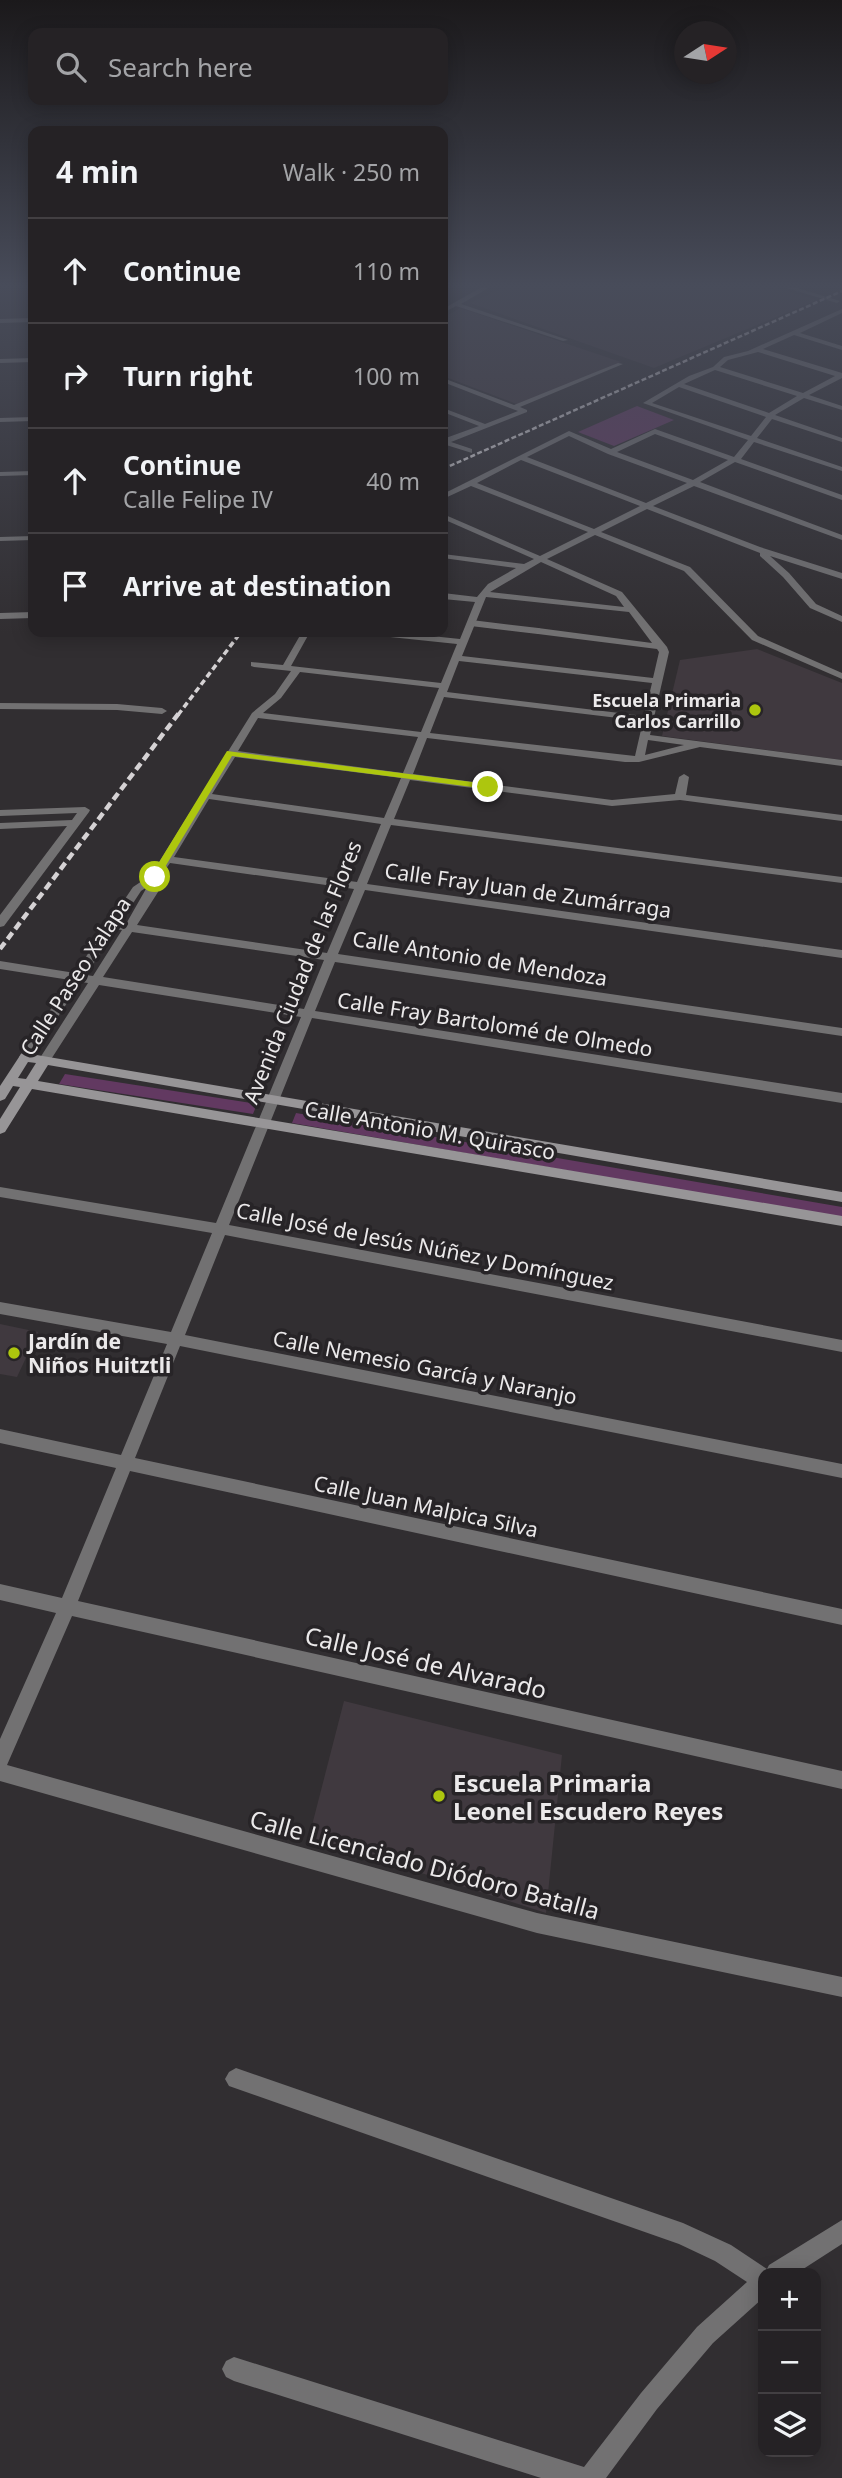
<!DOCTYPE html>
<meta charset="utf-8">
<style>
body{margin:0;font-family:"Noto Sans",sans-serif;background:#2d2a2d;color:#f1f3f6}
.controls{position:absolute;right:21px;bottom:21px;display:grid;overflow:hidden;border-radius:14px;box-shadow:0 4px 18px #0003}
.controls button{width:63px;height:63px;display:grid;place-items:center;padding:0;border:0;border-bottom:2px solid #423f42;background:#252225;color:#f1f3f6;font:35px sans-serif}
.compass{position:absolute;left:674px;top:21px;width:63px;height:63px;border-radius:50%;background:#252225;box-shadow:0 4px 18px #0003;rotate:78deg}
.stop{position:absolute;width:21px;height:21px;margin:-16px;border:5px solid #adc60e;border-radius:50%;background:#fff}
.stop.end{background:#adc60e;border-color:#fff;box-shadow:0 2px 7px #0008}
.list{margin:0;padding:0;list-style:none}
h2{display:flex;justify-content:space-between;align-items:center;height:91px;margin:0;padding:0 28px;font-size:30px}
h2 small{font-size:23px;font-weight:400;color:#a3a4a7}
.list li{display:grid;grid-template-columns:46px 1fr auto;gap:21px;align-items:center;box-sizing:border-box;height:105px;padding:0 28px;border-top:2px solid #423f42}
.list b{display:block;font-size:26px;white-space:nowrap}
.list p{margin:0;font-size:23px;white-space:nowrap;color:#a3a4a7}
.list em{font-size:23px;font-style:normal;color:#a3a4a7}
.icon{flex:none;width:38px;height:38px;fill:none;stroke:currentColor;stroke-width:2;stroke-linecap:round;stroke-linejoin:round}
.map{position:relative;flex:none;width:842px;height:2478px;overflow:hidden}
.search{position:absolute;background:#252225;box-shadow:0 4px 18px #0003;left:28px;top:28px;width:420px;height:77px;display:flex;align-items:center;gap:18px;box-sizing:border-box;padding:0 24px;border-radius:14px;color:#a3a4a7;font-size:26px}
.panel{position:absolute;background:#252225;box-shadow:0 4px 18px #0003;left:28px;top:126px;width:420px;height:511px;border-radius:14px}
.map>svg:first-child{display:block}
</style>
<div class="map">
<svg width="842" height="2478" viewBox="0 0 842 2478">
<rect width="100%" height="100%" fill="#312e31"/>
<g fill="#40393f">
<path d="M505,287H773L817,300L654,368L470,303Z"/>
<path d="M460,308L621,362L519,405L443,376V318Z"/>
<path d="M757,649L842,683V760L662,736L680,660Z"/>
<path d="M0,1324L38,1332L17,1377L0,1374Z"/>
<path d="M344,1701L562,1755L546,1913L309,1837Z"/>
</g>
<g fill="#623961">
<path d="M637,406L674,420L614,446L578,432Z"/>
<path d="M65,1074L257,1104L253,1114L59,1084Z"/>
<path d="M296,1113L842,1207V1218L292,1123Z"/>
</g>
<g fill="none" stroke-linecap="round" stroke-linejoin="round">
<path stroke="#727172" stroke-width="6" d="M471,623L538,631"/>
<g fill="#727172" fill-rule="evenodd">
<path d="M482,287H490L461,304L568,340L563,341L456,306L443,313V309Z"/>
<path d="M783,287H794L840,301L837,303Z"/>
<path d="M842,309V313L800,333L842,346V350L794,335L763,349L842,373V378L809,395L842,406V410L804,398L775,415L842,438V442L772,419L757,438L842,467V471L754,442L741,459L842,495V500L735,462L700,482L842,535V540L694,486L653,506L760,547L842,573V579L770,556L789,573L816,604L842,616V622L810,608L783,577L760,556V553L647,509L601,532L690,567L758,636L842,673V679L752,640L684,571L595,535L547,559L622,592L667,647L669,652L650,735L842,760V766L700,747L639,762H625L427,738L413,774L612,800L675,794L679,777L684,774L689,777L686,795L842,815V821L680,800L612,806L410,780L394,819L842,877V883L391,825L367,884L842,950V958L365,890L338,954L842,1028V1036L335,962L315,1011L842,1093V1103L312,1018L229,1225L842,1340V1352L225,1235L185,1335L842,1464V1478L180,1346L135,1458L842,1609V1625L130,1471L78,1601L842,1771V1789L72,1616L7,1765L537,1913L842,1977V1997L537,1933L0,1781V1739L56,1613L0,1600V1584L62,1598L116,1468L0,1443V1429L121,1455L167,1344L0,1314V1302L171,1332L212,1233L0,1197V1187L216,1223L301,1017L99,985L48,1064L44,1065L38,1061L88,983L81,982L29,1060L25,1061L19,1057L70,980L0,969V961L75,973L133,887L151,875L252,713L275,694L291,671L254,667L251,666V662L283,665L302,632H310L291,666L441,683L457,644L371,635L367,632H393L460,639L475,602L443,599V593L477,597L488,584L516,568L443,558V554L524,564L534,559L443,519V514L540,556L588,532L471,486L443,499V494L569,431L611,449L655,429L734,457L748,440L643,403L689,376L713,367L724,357L748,351ZM758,352L835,376L803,393L720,367L728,360ZM715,370L797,396L769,413L684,384ZM679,387L766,417L751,436L652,403ZM655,434L728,460L693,480L617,452ZM569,436L608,454L687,483L646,503L527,457ZM521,460L640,506L594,529L477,483ZM541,562L616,596L624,607L490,592ZM486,597L629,612L652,643L538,628L534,631L538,634L657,649L659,652L653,678L462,656ZM459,661L652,683L644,716L447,692ZM300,672L439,688L421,732L263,713L281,698ZM444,697L643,721L635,756L430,733ZM258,718L418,737L403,773L238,751ZM648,740L684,745L645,755ZM235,757L401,778L384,818L212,794ZM209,799L381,824L357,882L174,857ZM170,863L354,889L327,953L137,925L158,892L160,877ZM147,887L126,924L120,923L141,891ZM116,929L122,930L93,976L86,975ZM132,932L324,960L304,1009L103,977Z"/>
<path d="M33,318V322L0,323V319Z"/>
<path d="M33,358V362L0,363V359Z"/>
<path d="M618,363L623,364L520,407L527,410V412L451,442L472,449V453L443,444V439L479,426L443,412V408L485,424L518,411L443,382V378L514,405Z"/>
<path d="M33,417V421L0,422V418Z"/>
<path d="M33,471V475L0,476V472Z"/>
<path d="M33,536V540L0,541V537Z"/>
<path d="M33,612V618L0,619V613Z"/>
<path d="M0,703L117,704L162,708L167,711L162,714L117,710L0,709Z"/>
<path d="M85,807L90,810L89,812L4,926L0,927V915L67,826L0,829V823L72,820L77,813L0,816V810Z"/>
<path d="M236,2068L683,2223L731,2245L767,2269L769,2265L842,2220V2244L797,2273H763V2298L713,2343L657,2409L606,2478H541L234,2381L226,2377L222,2369L226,2361L234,2357L584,2467L641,2393L697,2327L747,2282L715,2261L679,2244L229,2086L225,2079L229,2072Z"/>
</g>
<path fill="#979597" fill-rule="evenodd" d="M25,1053L842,1192V1202L48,1065L38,1081L842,1216V1226L32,1089L5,1132L0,1134V1119L20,1087L13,1086L5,1099L0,1101V1086L21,1054ZM28,1062L36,1063L26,1079L18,1078Z"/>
<path stroke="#d5d2d4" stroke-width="2.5" stroke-dasharray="5 2.5" stroke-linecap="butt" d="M443,469L842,291"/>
<path stroke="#d5d2d4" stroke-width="3.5" stroke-dasharray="6 3.5" stroke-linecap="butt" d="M178,715L241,632"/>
<path stroke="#d5d2d4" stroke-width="4.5" stroke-dasharray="8 4.5" stroke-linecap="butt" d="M0,949L179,713"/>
</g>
<linearGradient id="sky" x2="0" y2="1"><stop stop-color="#1b191b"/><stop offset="0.45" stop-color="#484c5a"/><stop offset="1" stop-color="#484c5a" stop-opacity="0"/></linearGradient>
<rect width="842" height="634" fill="url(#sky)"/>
<path fill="#adc60e" d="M227,751L488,784L492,787L488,789L232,756L159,877L151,879L150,877Z"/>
<g fill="#adc60e" stroke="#272427" stroke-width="2.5">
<circle cx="755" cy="710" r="7"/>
<circle cx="14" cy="1353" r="7"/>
<circle cx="439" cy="1796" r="7"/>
</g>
<g text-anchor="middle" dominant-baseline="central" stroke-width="7" stroke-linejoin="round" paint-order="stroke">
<g font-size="18" font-weight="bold" fill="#ebe9ea" stroke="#272427" text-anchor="end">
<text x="741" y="700">Escuela Primaria<tspan x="741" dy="21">Carlos Carrillo</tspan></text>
</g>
<g font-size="21" fill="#ebe9ea" stroke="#272427">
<text transform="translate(528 890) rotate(8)">Calle Fray Juan de Zumárraga</text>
<text transform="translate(480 958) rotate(9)">Calle Antonio de Mendoza</text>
<text transform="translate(302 972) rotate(-68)">Avenida Ciudad de las Flores</text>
<text transform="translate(75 976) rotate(-57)">Calle Paseo Xalapa</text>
<text transform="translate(495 1024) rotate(9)">Calle Fray Bartolomé de Olmedo</text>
<text transform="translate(430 1130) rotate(10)">Calle Antonio M. Quirasco</text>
<text transform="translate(425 1246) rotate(11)">Calle José de Jesús Núñez y Domínguez</text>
<text transform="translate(425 1367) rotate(11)">Calle Nemesio García y Naranjo</text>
<text transform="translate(426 1506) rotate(12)">Calle Juan Malpica Silva</text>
</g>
<g font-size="21" font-weight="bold" fill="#ebe9ea" stroke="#272427" text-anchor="start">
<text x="28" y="1341">Jardín de<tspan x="28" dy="24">Niños Huitztli</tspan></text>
</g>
<g font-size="24" fill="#ebe9ea" stroke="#272427">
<text transform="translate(426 1662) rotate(13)">Calle José de Alvarado</text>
<text transform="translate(425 1864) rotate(15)">Calle Licenciado Diódoro Batalla</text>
</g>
<g font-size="24" font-weight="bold" fill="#ebe9ea" stroke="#272427" text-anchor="start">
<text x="453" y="1782">Escuela Primaria<tspan x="453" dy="28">Leonel Escudero Reyes</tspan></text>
</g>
</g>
</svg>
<div class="controls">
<button>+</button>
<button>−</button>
<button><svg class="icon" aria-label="layers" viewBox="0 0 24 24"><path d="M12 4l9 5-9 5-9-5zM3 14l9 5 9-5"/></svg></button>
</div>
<svg class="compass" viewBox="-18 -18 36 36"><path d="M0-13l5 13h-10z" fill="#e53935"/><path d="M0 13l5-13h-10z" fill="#a3a4a7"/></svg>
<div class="stop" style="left:155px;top:877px"></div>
<div class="stop end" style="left:488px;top:787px"></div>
<div class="search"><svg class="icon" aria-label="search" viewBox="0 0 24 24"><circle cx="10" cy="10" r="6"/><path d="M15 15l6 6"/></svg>Search here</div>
<section class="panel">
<h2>4 min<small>Walk · 250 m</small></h2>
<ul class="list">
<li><svg class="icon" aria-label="ahead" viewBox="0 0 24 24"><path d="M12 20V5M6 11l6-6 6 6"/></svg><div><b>Continue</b></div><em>110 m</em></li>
<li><svg class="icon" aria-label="right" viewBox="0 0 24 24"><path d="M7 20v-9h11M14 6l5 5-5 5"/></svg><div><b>Turn right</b></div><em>100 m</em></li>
<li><svg class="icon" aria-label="ahead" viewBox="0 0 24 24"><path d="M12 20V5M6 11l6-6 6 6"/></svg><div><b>Continue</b><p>Calle Felipe IV</p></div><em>40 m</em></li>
<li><svg class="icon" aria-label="arrive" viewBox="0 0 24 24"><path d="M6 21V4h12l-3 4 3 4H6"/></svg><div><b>Arrive at destination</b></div></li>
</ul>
</section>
</div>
